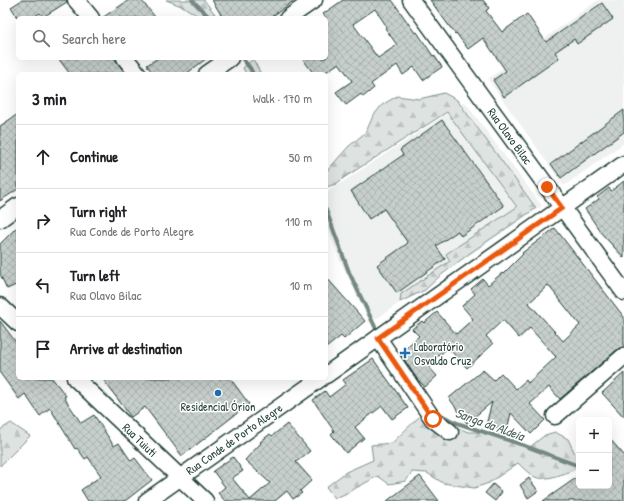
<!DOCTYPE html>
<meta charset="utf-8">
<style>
body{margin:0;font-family:"Patrick Hand",sans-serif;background:#f2f2f2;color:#202124}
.controls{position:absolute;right:12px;bottom:12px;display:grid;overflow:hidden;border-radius:6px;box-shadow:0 4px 16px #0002}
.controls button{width:36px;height:36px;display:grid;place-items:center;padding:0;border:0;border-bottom:1px solid #e0e0e0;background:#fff;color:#202124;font:20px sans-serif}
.stop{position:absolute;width:12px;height:12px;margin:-9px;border:3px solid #ea580c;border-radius:50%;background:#fff}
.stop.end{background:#ea580c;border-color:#fff;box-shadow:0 1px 4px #0008}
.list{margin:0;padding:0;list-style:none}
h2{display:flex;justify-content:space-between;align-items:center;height:52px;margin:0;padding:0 16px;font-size:17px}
h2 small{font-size:13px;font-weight:400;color:#757577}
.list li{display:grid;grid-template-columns:26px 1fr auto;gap:12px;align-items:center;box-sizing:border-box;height:64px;padding:0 16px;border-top:1px solid #e0e0e0}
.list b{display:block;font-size:15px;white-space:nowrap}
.list p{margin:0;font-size:13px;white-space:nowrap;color:#757577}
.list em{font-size:13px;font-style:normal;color:#757577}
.icon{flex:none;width:22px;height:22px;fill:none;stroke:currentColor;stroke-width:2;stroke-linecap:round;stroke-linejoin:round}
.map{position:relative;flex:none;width:624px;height:501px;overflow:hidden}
.search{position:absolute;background:#fff;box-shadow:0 4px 16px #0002;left:16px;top:16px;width:312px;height:44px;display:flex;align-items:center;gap:10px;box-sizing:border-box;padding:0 14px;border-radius:6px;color:#757577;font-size:15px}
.panel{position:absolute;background:#fff;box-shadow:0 4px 16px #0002;left:16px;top:72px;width:312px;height:308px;border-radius:6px}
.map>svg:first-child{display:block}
</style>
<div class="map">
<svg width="624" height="501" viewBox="0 0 624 501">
<defs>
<pattern id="forest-firs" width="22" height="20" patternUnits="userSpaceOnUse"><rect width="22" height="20" fill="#dee3e2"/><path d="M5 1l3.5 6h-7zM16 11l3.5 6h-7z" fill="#bec4c2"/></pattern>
<pattern id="building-cross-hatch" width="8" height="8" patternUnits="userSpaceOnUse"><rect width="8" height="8" fill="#c7cfcc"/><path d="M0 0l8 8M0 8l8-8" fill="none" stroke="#aab3b0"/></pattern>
</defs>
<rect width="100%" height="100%" fill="#fff"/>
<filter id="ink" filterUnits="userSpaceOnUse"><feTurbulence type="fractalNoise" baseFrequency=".025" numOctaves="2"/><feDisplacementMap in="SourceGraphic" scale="8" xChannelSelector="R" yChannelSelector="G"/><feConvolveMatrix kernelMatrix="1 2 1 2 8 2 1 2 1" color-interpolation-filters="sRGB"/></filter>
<g filter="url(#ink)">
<g fill="#eef1f0">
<path d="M598,0H624V143L564,186L488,79Z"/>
<path d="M465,102L542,206L370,323L339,258L326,225V193Z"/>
</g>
<g fill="url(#forest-firs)" stroke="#7e908b">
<path d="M166,0H204L218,18H201L184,7Z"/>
<path d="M253,59L261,74H246L243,68Z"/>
<path d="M444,93L457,100L536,208L470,253L440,276L425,290L400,302L401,294L450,261L446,254L517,207L447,112L345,177L336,184L326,187V172L348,147L366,132L373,116L382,105L397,96L419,99Z"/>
<path d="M423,413L468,432H482L530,447L545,435L555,432L568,439L577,458L579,467C570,472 545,482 535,477C529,474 523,468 518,463L489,483L474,488L443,483L427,473L412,472L406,481L389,484L378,476L345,494L335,498L326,487L346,472L373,460L371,445L392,443Z"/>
<path d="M11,423L30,436L0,466V430Z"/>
</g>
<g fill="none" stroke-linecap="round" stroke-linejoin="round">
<g stroke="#758883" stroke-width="4">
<path d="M192,0L210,18"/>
<path d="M242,58L250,68L253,74"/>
<path d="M326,210L349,272L378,333"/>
<path d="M437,413L457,423L520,444L579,466"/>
</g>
</g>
<g fill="url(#building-cross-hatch)" stroke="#1f3d34" fill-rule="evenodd">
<path d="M22,0H67V2L43,17L40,13L32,18H18L11,7Z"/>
<path d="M129,0H141L156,18H102Z"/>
<path d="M212,0H295L270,18H223Z"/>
<path d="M343,0H392L415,33L417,32L433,56L434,55L442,67L423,80L414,67L403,75L397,65L371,84L374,88L363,97L361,94L346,105L336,92L352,81L339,63L323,74H314L302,58H326V18L323,14ZM375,9L387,27L385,28L397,45L378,58L353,24Z"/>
<path d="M430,0H483L489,8L486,11L502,32L527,14L546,42L602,3L613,19L577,44L574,39L555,52L559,58L504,97L493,80L506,71L483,38L468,49L456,33L455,34Z"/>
<path d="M58,58H114L126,74H70Z"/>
<path d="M158,58H207L186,74H153L147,65Z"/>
<path d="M624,110V132L561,178L551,164Z"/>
<path d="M18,114V189L0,201V126Z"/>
<path d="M442,120L504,206L461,236L458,231L436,246L445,259L397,293L377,265L408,243L384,209L369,219L351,191L403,155L400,150Z"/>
<path d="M624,181V258L602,234L585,209L599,199L597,197L609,188L611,191Z"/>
<path d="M18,226V284L7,289L0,274V244Z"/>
<path d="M555,228L624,317V347L618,349L560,399L549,387L530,404L545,420L531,434L511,413L507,430L486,425L492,402L467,423L449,398L483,370L494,380L501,373L516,389L526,380L528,383L556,357L530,328L519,338L503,320L486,336L493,344L467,368L448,348L427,365L437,376L425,387L417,379L400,353L419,336L412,329L422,321L424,323L437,312L456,334L473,319L462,306L475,294L471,289L483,279L488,285L502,273L503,274L523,254L522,253ZM548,285L580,325L563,341L529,303Z"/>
<path d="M326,277L365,321L344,339L341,336L326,348Z"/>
<path d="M0,321L18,345V378H52L66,396L64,397L81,423L94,415L114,446L119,443L131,461L135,458L152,480L125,501H88L81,490L101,476L88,457L85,459L77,448L75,449L50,408L40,416L25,394L19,399L0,373Z"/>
<path d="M373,359L408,408L392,419L382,406L355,427L364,438L346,453L331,434L334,431L313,400L325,391L329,397L346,384L343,380Z"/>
<path d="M624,373V417L602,393Z"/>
<path d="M102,378H230L249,404L182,456L145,407L131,417Z"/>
<path d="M287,424L310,451L296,462L312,480L300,491L302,493L293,499L287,491L275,501H225L218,493L225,487L213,471L233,457L243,471L232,478L250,500L270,483L245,460L261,443L260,442L270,434L272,436Z"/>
<path d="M609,438L624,455V501H543L576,478L579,483V486H609Z"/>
<path d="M420,476L439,501H387Z"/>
<path d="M529,478L538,491L528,498L520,485Z"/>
<path d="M493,484L502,492L495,501L485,493Z"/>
</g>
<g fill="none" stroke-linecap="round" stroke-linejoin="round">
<g stroke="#1f3d34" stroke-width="19">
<g id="minor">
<path d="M76,0L91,18"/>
<path d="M411,0L624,292"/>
<path d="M288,18L314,0"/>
<path d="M125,58L138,74"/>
<path d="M207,74L230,58"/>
<path d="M0,219L18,206"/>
<path d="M0,306L18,323"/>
<path d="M378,338L433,419L450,432"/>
<path d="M326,375L624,164"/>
<path d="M75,378L205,501"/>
<path d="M555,416L624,356"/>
<path d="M147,501L321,378"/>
</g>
</g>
<use href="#minor" stroke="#fff" stroke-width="16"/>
</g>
</g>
<g fill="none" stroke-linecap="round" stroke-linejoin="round" filter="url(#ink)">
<path stroke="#ea580c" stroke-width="5" d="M433,419L378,338L562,208L547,187"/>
</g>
<g fill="#1f6fb2" stroke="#fff" stroke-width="1.5">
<path d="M403 347h4v4h4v4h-4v4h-4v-4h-4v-4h4z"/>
<circle cx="218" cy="393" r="4"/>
</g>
<g text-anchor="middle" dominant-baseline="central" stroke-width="3" stroke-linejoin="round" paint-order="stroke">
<g font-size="12" fill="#1f3d34" stroke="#fff">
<text transform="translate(510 136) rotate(54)">Rua Olavo Bilac</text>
<text transform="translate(234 439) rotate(-35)">Rua Conde de Porto Alegre</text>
<text transform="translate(140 440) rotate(44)">Rua Tuiuti</text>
</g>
<g font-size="12" fill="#1f3d34" stroke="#fff" text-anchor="start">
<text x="414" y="346">Laboratório<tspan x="414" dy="14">Osvaldo Cruz</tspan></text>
<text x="218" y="406" text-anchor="middle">Residencial Órion</text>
</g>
<g font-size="13" font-style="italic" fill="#4a625b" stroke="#fff">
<text transform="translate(490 424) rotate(20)">Sanga da Aldeia</text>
</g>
</g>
</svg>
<div class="controls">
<button>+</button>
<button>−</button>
</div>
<div class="stop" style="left:433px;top:419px"></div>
<div class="stop end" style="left:547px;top:187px"></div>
<div class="search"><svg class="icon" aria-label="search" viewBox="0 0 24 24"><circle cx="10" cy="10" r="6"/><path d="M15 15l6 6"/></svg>Search here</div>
<section class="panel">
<h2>3 min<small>Walk · 170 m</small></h2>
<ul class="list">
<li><svg class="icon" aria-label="ahead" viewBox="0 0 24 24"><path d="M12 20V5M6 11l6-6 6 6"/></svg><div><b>Continue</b></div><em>50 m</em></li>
<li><svg class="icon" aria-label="right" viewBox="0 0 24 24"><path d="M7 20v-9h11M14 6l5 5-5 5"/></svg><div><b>Turn right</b><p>Rua Conde de Porto Alegre</p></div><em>110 m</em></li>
<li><svg class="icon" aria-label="left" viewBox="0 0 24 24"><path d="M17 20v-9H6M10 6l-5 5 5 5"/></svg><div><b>Turn left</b><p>Rua Olavo Bilac</p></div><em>10 m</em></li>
<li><svg class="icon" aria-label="arrive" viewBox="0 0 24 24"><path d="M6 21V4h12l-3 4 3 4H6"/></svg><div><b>Arrive at destination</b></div></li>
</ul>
</section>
</div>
